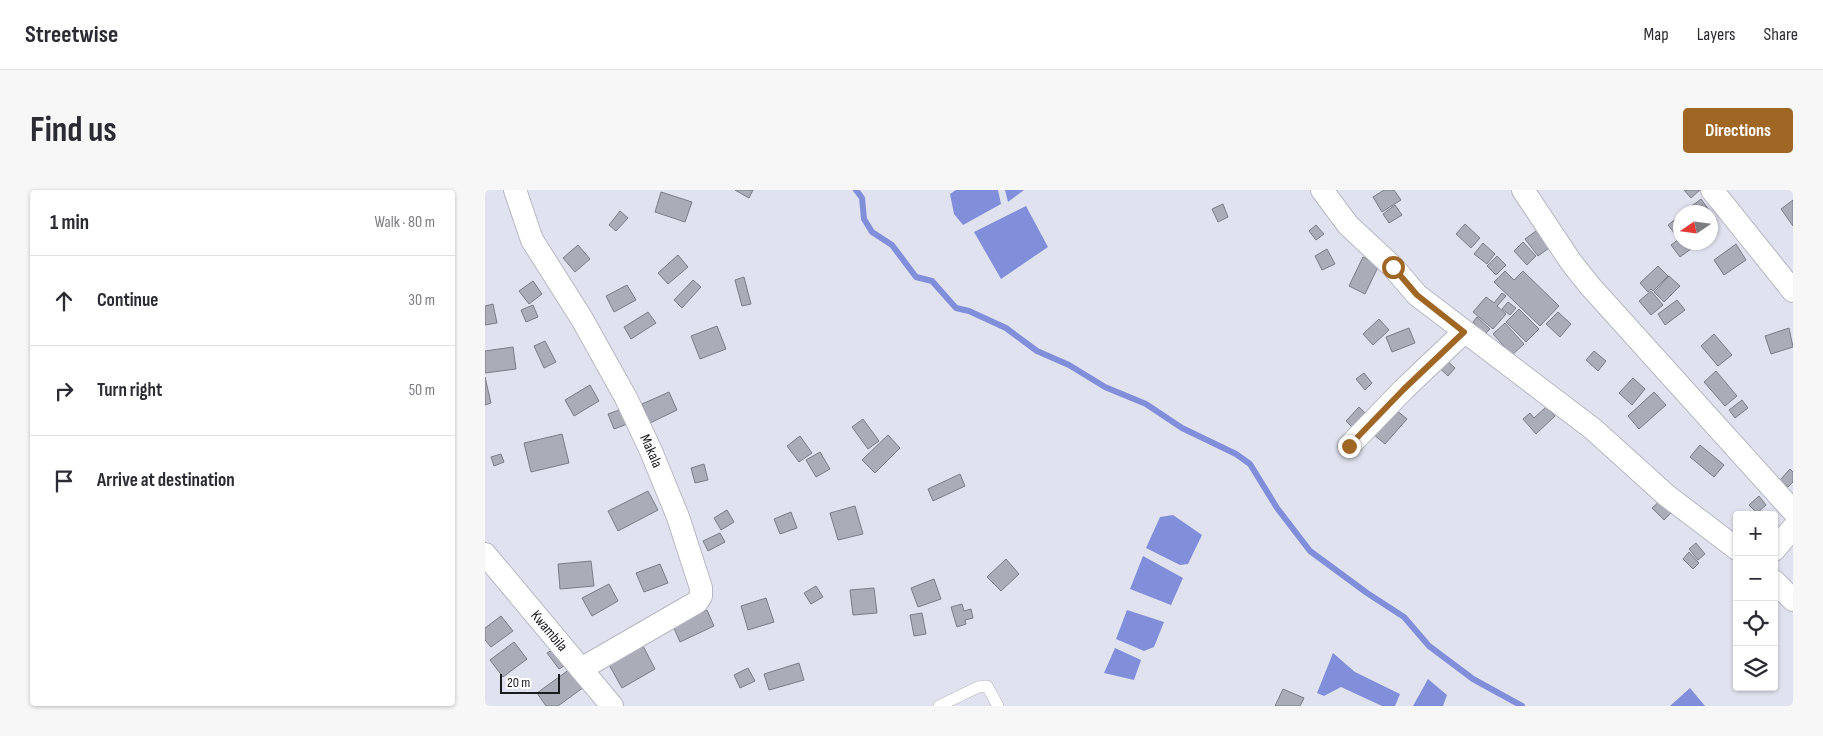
<!DOCTYPE html>
<meta charset="utf-8">
<style>
body{margin:0;font-family:"Sofia Sans Condensed",sans-serif;background:#f7f7f7;color:#2b2b33}
.controls{position:absolute;right:15px;bottom:15px;display:grid;overflow:hidden;border-radius:5px;box-shadow:0 1px 4px #0004}
.controls button{width:45px;height:45px;display:grid;place-items:center;padding:0;border:0;border-bottom:1px solid #e1e1e2;background:#fff;color:#2b2b33;font:25px sans-serif}
.compass{position:absolute;left:1188px;top:15px;width:45px;height:45px;border-radius:50%;background:#fff;box-shadow:0 1px 4px #0004;rotate:257deg}
.scale{position:absolute;left:15px;bottom:12px;width:60px;box-sizing:border-box;padding-left:5px;border:2px solid #1a1b1f;border-top:0;font-size:14px;line-height:18px;white-space:nowrap;color:#1a1b1f;-webkit-text-stroke:4px #fff;paint-order:stroke}
.stop{position:absolute;width:15px;height:15px;margin:-11px;border:4px solid #a06624;border-radius:50%;background:#fff}
.stop.end{background:#a06624;border-color:#fff;box-shadow:0 1px 5px #0008}
.list{margin:0;padding:0;list-style:none}
h2{display:flex;justify-content:space-between;align-items:center;height:65px;margin:0;padding:0 20px;font-size:21px}
h2 small{font-size:16px;font-weight:400;color:#7c7c81}
.list li{display:grid;grid-template-columns:32px 1fr auto;gap:15px;align-items:center;box-sizing:border-box;height:90px;padding:0 20px;border-top:1px solid #e1e1e2}
.list b{display:block;font-size:19px;white-space:nowrap}
.list em{font-size:16px;font-style:normal;color:#7c7c81}
.icon{flex:none;width:28px;height:28px;fill:none;stroke:currentColor;stroke-width:2;stroke-linecap:round;stroke-linejoin:round}
.map{position:relative;flex:none;width:1308px;height:516px;overflow:hidden;border-radius:5px}
header{display:flex;align-items:center;gap:30px;box-sizing:border-box;height:70px;padding:0 25px;background:#fff;border-bottom:1px solid #e1e1e2}
header strong{font-size:24px}
nav{display:flex;gap:28px;margin-inline-start:auto;font-size:18px}
.intro{display:flex;align-items:center;justify-content:space-between;box-sizing:border-box;height:120px;padding:0 30px}
h1{margin:0;font-size:35px}
.button{padding:12px 22px;border-radius:5px;background:#a06624;color:#fff;font-size:18px;font-weight:700}
main{display:flex;gap:30px;padding:0 30px}
aside{flex:1;background:#fff;border-radius:5px;box-shadow:0 1px 4px #0004}
.map>svg:first-child{display:block}
</style>
<header>
<strong>Streetwise</strong>
<nav><a>Map</a><a>Layers</a><a>Share</a></nav>
</header>
<div class="intro"><h1>Find us</h1><a class="button">Directions</a></div>
<main>
<aside>
<h2>1 min<small>Walk · 80 m</small></h2>
<ul class="list">
<li><svg class="icon" aria-label="ahead" viewBox="0 0 24 24"><path d="M12 20V5M6 11l6-6 6 6"/></svg><div><b>Continue</b></div><em>30 m</em></li>
<li><svg class="icon" aria-label="right" viewBox="0 0 24 24"><path d="M7 20v-9h11M14 6l5 5-5 5"/></svg><div><b>Turn right</b></div><em>50 m</em></li>
<li><svg class="icon" aria-label="arrive" viewBox="0 0 24 24"><path d="M6 21V4h12l-3 4 3 4H6"/></svg><div><b>Arrive at destination</b></div></li>
</ul>
</aside>
<div class="map">
<svg width="1308" height="516" viewBox="0 0 1308 516">
<rect width="100%" height="100%" fill="#e0e3ef"/>
<g fill="#818ed9">
<path d="M471,0H513L516,14L478,35L469,24L465,4Z"/>
<path d="M520,0H539L523,12Z"/>
<path d="M541,16L563,57L516,89L489,42Z"/>
<path d="M688,325L717,345L703,374L695,375L661,358L675,327Z"/>
<path d="M658,366L698,388L686,415L645,399Z"/>
<path d="M642,420L679,432L669,457L659,461L631,449Z"/>
<path d="M630,458L656,470L649,490L619,483Z"/>
<path d="M848,463L870,482L915,504L910,516H897L856,497L839,506L832,503Z"/>
<path d="M943,489L962,505L958,516H928Z"/>
<path d="M1205,498L1220,516H1185Z"/>
</g>
<g fill="none" stroke-linecap="round" stroke-linejoin="round">
<path stroke="#818ed9" stroke-width="6" d="M371,0L377,8L379,29L387,42L407,55L431,87L447,91L471,118L484,121L521,138L552,161L584,175L620,197L661,214L697,238L751,264L765,274L792,318L825,361L882,403L919,427L944,456L988,489L1037,516"/>
</g>
<g fill="#aaacb8" stroke="#7a7d87">
<path d="M250,0H268L264,8Z"/>
<path d="M899,0H909L916,10L897,22L888,7Z"/>
<path d="M1199,0H1215L1206,8Z"/>
<path d="M176,2L207,12L200,32L170,22Z"/>
<path d="M1216,9L1232,31L1226,36V22H1199Z"/>
<path d="M1308,10V36L1296,19Z"/>
<path d="M738,14L743,27L733,32L727,19Z"/>
<path d="M910,15L917,25L904,33L898,24Z"/>
<path d="M135,21L143,28L131,41L124,35Z"/>
<path d="M1196,25V52H1207L1210,56L1195,67L1186,55L1194,49L1183,35Z"/>
<path d="M980,34L995,48L986,58L971,44Z"/>
<path d="M831,35L839,44L831,50L824,41Z"/>
<path d="M1051,41L1064,58L1053,66L1040,49Z"/>
<path d="M1038,52L1051,66L1042,75L1029,61Z"/>
<path d="M998,53L1010,64L1002,74L989,64Z"/>
<path d="M1251,54L1261,70L1239,85L1229,70Z"/>
<path d="M93,55L105,69L90,82L78,68Z"/>
<path d="M842,59L850,74L837,80L830,66Z"/>
<path d="M193,65L203,77L183,94L173,83Z"/>
<path d="M1012,66L1021,75L1011,85L1002,76Z"/>
<path d="M878,67L894,75L880,104L864,96Z"/>
<path d="M1173,76L1183,86L1168,101L1166,99L1163,102L1155,93Z"/>
<path d="M1020,81L1029,90L1038,81L1074,116L1055,136L1009,92Z"/>
<path d="M1184,86L1195,96L1179,112L1169,102Z"/>
<path d="M259,87L266,114L257,116L250,90Z"/>
<path d="M208,90L216,97L197,118L189,110Z"/>
<path d="M48,91L57,104L44,114L34,101Z"/>
<path d="M142,95L151,110L129,122L121,106Z"/>
<path d="M1166,101L1178,115L1166,125L1154,111Z"/>
<path d="M1017,103L1021,106L1012,116L1021,124L1008,139L988,122L1001,107L1009,113Z"/>
<path d="M1192,110L1200,120L1180,135L1173,124Z"/>
<path d="M1023,112L1031,118L1025,125L1017,119Z"/>
<path d="M8,114L12,133L0,135V116Z"/>
<path d="M48,115L53,127L41,132L36,120Z"/>
<path d="M1034,119L1054,139L1041,152L1021,132Z"/>
<path d="M163,122L171,133L146,149L139,137Z"/>
<path d="M1073,122L1086,134L1075,147L1061,134Z"/>
<path d="M992,127L1005,139L1000,144L988,132Z"/>
<path d="M894,129L904,140L888,155L878,144Z"/>
<path d="M1020,133L1039,154L1027,165L1008,144Z"/>
<path d="M232,136L241,159L215,169L206,146Z"/>
<path d="M924,138L930,153L907,162L901,147Z"/>
<path d="M1304,138L1308,157L1286,164L1280,146Z"/>
<path d="M1229,144L1247,165L1233,176L1216,156Z"/>
<path d="M60,151L71,172L59,178L49,156Z"/>
<path d="M28,157L31,179L0,183V161Z"/>
<path d="M1109,161L1121,171L1113,181L1101,170Z"/>
<path d="M957,166L970,178L963,186L950,174Z"/>
<path d="M1231,181L1252,206L1240,216L1219,192Z"/>
<path d="M879,183L887,193L880,200L871,189Z"/>
<path d="M0,187L6,213L0,215Z"/>
<path d="M1148,188L1160,199L1147,215L1134,203Z"/>
<path d="M105,195L114,211L89,226L80,210Z"/>
<path d="M184,202L192,220L165,233L157,214Z"/>
<path d="M1169,202L1181,215L1154,239L1143,226Z"/>
<path d="M1257,210L1263,218L1250,228L1244,220Z"/>
<path d="M874,217L882,225L869,239L861,231Z"/>
<path d="M1061,217L1070,226L1051,244L1038,229L1045,223L1049,228Z"/>
<path d="M140,218L145,233L129,239L123,224Z"/>
<path d="M910,219L922,229L900,254L888,244Z"/>
<path d="M378,229L394,251L383,259L367,237Z"/>
<path d="M77,244L84,273L46,282L39,253Z"/>
<path d="M403,245L415,258L390,283L377,270Z"/>
<path d="M315,246L327,263L314,272L302,256Z"/>
<path d="M1215,255L1239,275L1229,287L1205,267Z"/>
<path d="M335,262L345,279L331,287L321,270Z"/>
<path d="M16,264L19,272L9,276L6,267Z"/>
<path d="M219,274L223,290L210,293L206,278Z"/>
<path d="M1305,279L1308,282V292L1303,297L1295,290Z"/>
<path d="M475,284L480,296L448,311L443,299Z"/>
<path d="M163,301L173,320L133,341L123,321Z"/>
<path d="M1274,306L1281,315L1272,323L1264,315Z"/>
<path d="M1176,310L1187,322L1179,330L1167,318Z"/>
<path d="M370,316L378,344L353,350L345,323Z"/>
<path d="M242,320L249,332L236,340L229,328Z"/>
<path d="M306,322L312,338L295,344L289,329Z"/>
<path d="M235,343L240,352L223,361L218,351Z"/>
<path d="M1211,353L1220,364L1213,370L1204,359Z"/>
<path d="M1204,362L1214,373L1208,379L1198,369Z"/>
<path d="M521,369L534,384L516,401L502,387Z"/>
<path d="M106,371L109,396L75,399L73,374Z"/>
<path d="M175,374L183,393L159,402L151,383Z"/>
<path d="M449,389L456,409L433,417L426,398Z"/>
<path d="M124,394L133,411L107,426L97,408Z"/>
<path d="M331,396L338,407L326,414L319,403Z"/>
<path d="M389,398L392,423L368,425L365,400Z"/>
<path d="M281,408L289,432L263,440L256,416Z"/>
<path d="M477,414L479,421L486,419L488,428L480,430L481,434L472,437L466,417Z"/>
<path d="M222,420L229,436L195,452L188,436Z"/>
<path d="M437,423L441,444L429,446L425,425Z"/>
<path d="M16,426L28,441L6,457L0,450V438Z"/>
<path d="M29,452L42,469L18,487L5,470Z"/>
<path d="M157,454L170,479L137,498L123,473Z"/>
<path d="M72,457L84,473L74,479L62,463Z"/>
<path d="M314,473L319,490L284,500L279,484Z"/>
<path d="M263,478L270,491L255,498L249,485Z"/>
<path d="M85,479L99,497L73,516H61L52,503Z"/>
<path d="M798,499L819,508L815,516H790Z"/>
</g>
<g fill="none" stroke-linecap="round" stroke-linejoin="round">
<g stroke="#b5b7c3" stroke-width="12">
<path id="service" d="M454,516L493,497L502,496L513,516"/>
</g>
<g stroke="#b5b7c3" stroke-width="24">
<g id="minor">
<path d="M30,0L47,50L97,129L141,208L166,261L193,327L216,398V406L212,412L96,479"/>
<path d="M837,0L863,35L908,77L932,105L1108,239L1181,305L1252,359"/>
<path d="M1038,0L1086,72L1105,96L1308,321"/>
<path d="M1227,0L1308,101"/>
<path d="M864,256L919,199L979,142"/>
<path d="M1289,360L1308,338"/>
<path d="M0,364L127,516"/>
<path d="M1289,391L1308,410"/>
</g>
</g>
<use href="#service" stroke="#fff" stroke-width="11"/>
<use href="#minor" stroke="#fff" stroke-width="22"/>
</g>
<g fill="none" stroke-linecap="round" stroke-linejoin="round">
<path stroke="#a06624" stroke-width="6" d="M864,256L919,199L979,142L932,105L908,77"/>
</g>
<g text-anchor="middle" dominant-baseline="central" stroke-width="4" stroke-linejoin="round" paint-order="stroke">
<g font-size="15" fill="#1a1b1f" stroke="#fff">
<text transform="translate(166 261) rotate(66)">Makala</text>
<text transform="translate(64 441) rotate(50)">Kwambila</text>
</g>
</g>
</svg>
<div class="controls">
<button>+</button>
<button>−</button>
<button><svg class="icon" aria-label="locate" viewBox="0 0 24 24"><circle cx="12" cy="12" r="6"/><path d="M12 2v4M12 18v4M2 12h4M18 12h4"/></svg></button>
<button><svg class="icon" aria-label="layers" viewBox="0 0 24 24"><path d="M12 4l9 5-9 5-9-5zM3 14l9 5 9-5"/></svg></button>
</div>
<svg class="compass" viewBox="-18 -18 36 36"><path d="M0-13l5 13h-10z" fill="#e53935"/><path d="M0 13l5-13h-10z" fill="#7c7c81"/></svg>
<div class="scale">20 m</div>
<div class="stop" style="left:908px;top:77px"></div>
<div class="stop end" style="left:864px;top:256px"></div>
</div>
</main>
